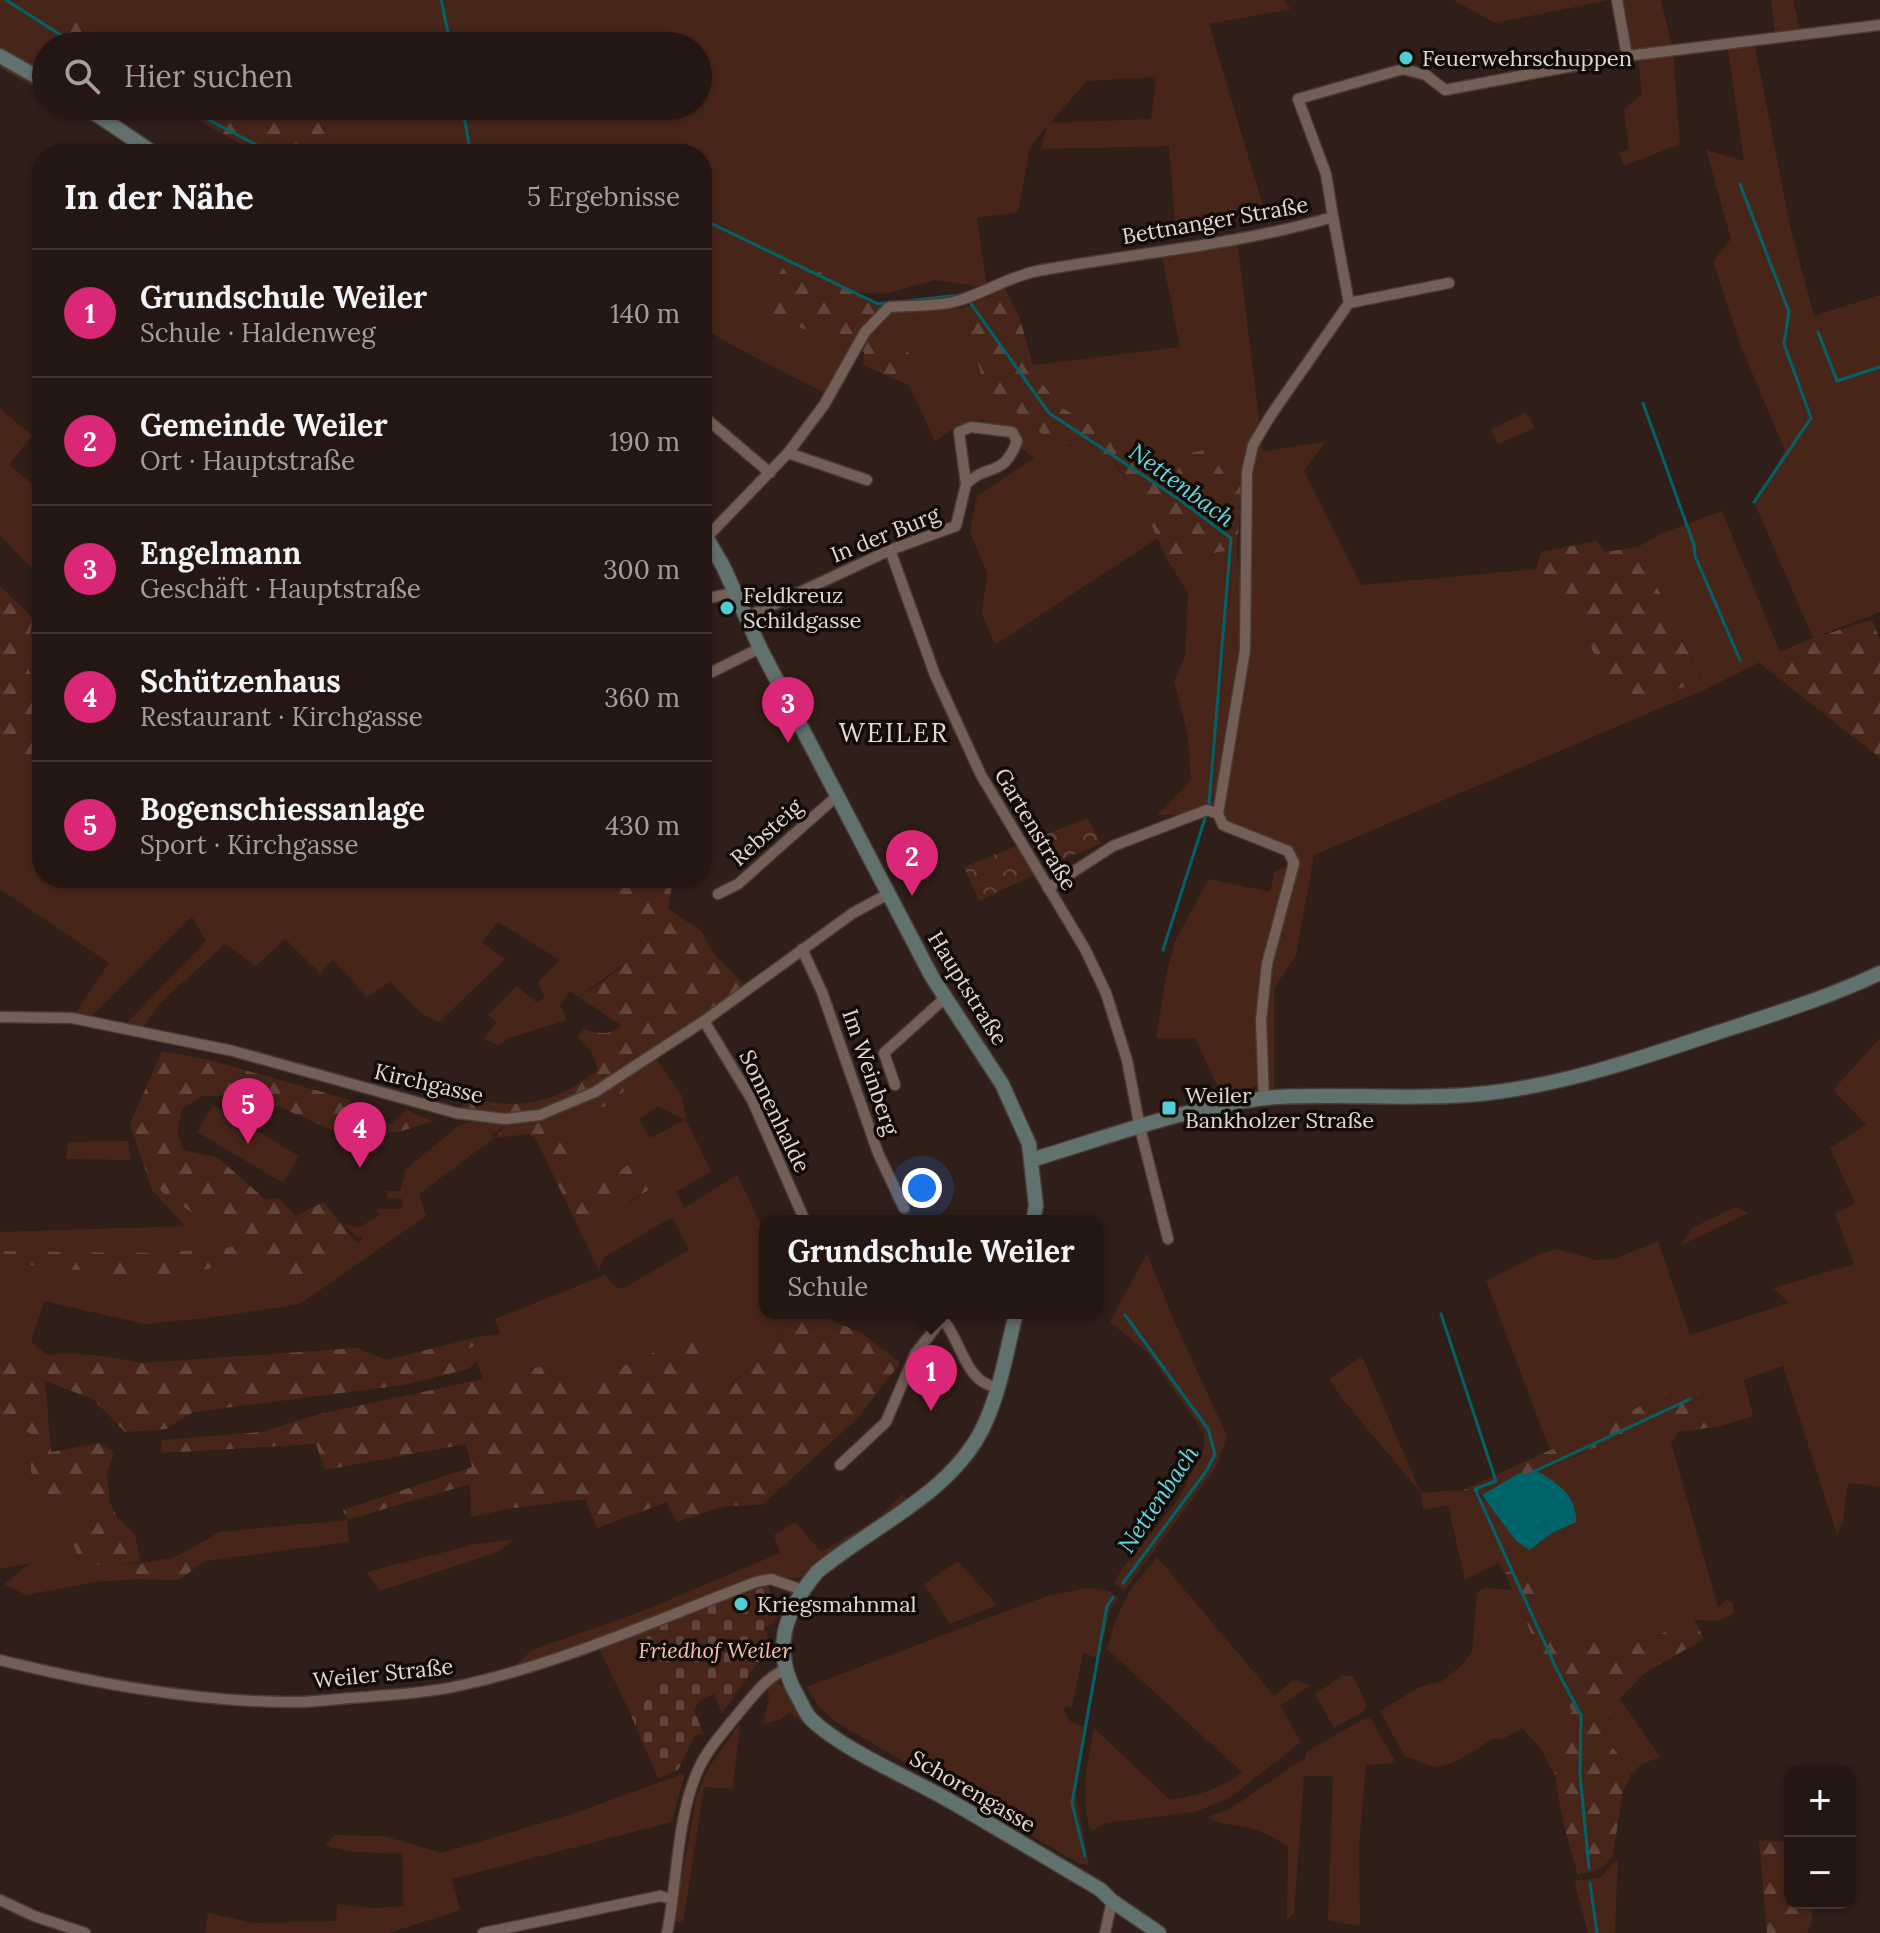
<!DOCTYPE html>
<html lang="de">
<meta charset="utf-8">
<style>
body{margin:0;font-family:Lora,serif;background:#302320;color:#f1f3f6}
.controls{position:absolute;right:24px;bottom:24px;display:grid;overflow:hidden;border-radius:16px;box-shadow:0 2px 6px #0004}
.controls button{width:72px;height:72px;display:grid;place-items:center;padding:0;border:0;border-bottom:2px solid #413532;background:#241612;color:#f1f3f6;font:40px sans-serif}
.you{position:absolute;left:922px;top:1188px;width:28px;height:28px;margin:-20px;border:6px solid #fff;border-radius:50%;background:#1a73e8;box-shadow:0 0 0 12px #1a73e833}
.badge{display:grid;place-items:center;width:52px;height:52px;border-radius:50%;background:#db2777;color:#fff;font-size:26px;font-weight:700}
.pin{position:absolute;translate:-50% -66px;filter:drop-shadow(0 2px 4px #0008)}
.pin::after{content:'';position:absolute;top:42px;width:28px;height:24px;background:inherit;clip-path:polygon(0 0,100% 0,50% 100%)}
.popup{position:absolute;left:759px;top:1215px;width:344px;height:104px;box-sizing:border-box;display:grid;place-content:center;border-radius:16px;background:#241612;filter:drop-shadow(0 2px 6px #0005);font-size:26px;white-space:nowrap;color:#a39f9f}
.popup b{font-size:30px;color:#f1f3f6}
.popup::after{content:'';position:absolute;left:50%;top:100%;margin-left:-16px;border:16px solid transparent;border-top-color:#241612}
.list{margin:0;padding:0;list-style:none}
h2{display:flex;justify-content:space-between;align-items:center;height:104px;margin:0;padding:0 32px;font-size:34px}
h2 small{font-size:26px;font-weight:400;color:#a39f9f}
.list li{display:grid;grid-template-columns:52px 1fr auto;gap:24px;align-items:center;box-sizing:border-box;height:128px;padding:0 32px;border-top:2px solid #413532}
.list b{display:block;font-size:30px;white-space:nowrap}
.list p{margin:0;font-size:26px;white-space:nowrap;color:#a39f9f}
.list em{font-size:26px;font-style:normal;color:#a39f9f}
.icon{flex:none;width:44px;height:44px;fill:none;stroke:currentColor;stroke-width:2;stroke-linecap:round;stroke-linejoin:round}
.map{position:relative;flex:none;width:1880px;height:1933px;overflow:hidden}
.search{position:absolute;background:#241612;box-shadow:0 2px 6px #0004;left:32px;top:32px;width:680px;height:88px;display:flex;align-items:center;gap:20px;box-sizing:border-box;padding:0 28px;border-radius:44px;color:#a39f9f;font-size:30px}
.panel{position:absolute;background:#241612;box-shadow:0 2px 6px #0004;left:32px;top:144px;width:680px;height:744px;border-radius:32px}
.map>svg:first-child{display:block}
</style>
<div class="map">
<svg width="1880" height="1933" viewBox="0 0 1880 1933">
<defs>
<pattern id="forest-firs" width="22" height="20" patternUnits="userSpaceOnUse" patternTransform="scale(2)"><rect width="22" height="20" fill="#472619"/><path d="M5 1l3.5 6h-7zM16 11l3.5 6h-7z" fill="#61453a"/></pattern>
<pattern id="cemetery-stones" width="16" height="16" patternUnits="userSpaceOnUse" patternTransform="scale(2)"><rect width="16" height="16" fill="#472619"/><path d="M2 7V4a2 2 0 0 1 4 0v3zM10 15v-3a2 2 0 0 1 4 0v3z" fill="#61453a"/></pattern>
<pattern id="park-crowns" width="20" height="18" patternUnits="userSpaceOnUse" patternTransform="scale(2)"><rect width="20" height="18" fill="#472619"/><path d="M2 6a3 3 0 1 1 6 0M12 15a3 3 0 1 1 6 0" fill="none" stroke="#61453a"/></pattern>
</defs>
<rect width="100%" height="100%" fill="#301e18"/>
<g fill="#472619" fill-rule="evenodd">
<path d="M0,0H1284L1291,9L1209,24L1265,213L1240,218L1175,221L1169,146L1041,149L1047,125L1030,147L1018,212L977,218L987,288L935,280L884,294L852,292L792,255L853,347L830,396L726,342L702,326V154H636L616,147L554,144L498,153L479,152V154H346L315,117L274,106H698V46H128L69,11L42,35L62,46H46V95L0,68ZM1156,77L1151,119L1050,123L1087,81Z"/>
<path d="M1453,0H1610L1495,23Z"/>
<path d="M1617,0H1661L1673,51L1680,144L1624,166L1619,153L1629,149L1624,109L1642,94L1638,55L1627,56Z"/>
<path d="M1771,0H1793L1801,35L1776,38Z"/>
<path d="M1754,41L1790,226L1814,316L1880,295V612L1813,638L1754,502L1785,451L1740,344L1713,261L1731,239L1706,150L1744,161L1727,44Z"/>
<path d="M1237,239L1263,451L1325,442L1304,471L1361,585L1536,569L1563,587L1621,711L1701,679L1638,547L1660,534L1722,511L1780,652L1706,689L1314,855L1296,956L1274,988V1097L1260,1085L1222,1097L1196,1039L1156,1038L1167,971L1176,939L1209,879L1270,892L1275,871L1294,864L1287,851L1223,825L1217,814L1157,815L1191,780L1188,736L1174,681L1185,655L1188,593L1168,561L1237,549L1244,636L1246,475L1242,485L1226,477L1173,479L1061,407L1036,376L1033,365L1180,347L1161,251Z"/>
<path d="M963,308L984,385L1042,434L1114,463L1137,493L1158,538L995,645L982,615L987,573L970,532L977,496L1034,458L983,420L953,429L935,441L909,385L918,358L876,335L883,310Z"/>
<path d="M0,409L32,435L9,465L42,492V579L0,535Z"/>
<path d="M1526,412L1535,428L1498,444L1491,430Z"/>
<path d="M33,618L42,629V694L24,662Z"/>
<path d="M0,750L42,781V878H153L157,882L159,878H595L603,890L628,910L644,949L579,997L570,991L560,1005L567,1020L509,1038L498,1045L484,1039L497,1022L488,1015L517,986L536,1002L545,998L538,982L560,960L498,922L482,942L505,959L438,1023L420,1012L390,982L367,997L333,960L320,973L285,939L256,966L225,944L160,1003L139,1033L121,1029L206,941L192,917L86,1021L72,1018L109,963L0,889Z"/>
<path d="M1880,1038V1487L1848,1483L1843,1521L1837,1535L1783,1366L1744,1380L1753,1416L1722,1426L1695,1388L1550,1450L1486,1281L1539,1254L1557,1249L1596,1260L1617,1258L1658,1241L1690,1335L1789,1303L1773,1288L1854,1264L1835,1214L1855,1203L1830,1148L1866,1125L1833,1090Z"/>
<path d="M653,1054L682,1096L686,1120L711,1171L676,1192L684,1208L737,1175L765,1233V1313H788L779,1341L714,1400L694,1363L702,1331L587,1382L544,1366L483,1379L476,1361L433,1364L476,1345L478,1337L500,1334L495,1319L605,1275L614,1286L622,1289L689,1250L672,1217L603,1258L599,1271L580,1231L649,1191L582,1195L569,1160L566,1126L540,1115L620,1075ZM658,1106L685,1120L650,1138L639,1120Z"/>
<path d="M213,1105L299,1156L283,1183L197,1132Z"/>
<path d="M480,1116L485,1124L486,1121L508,1123L493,1134L486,1125L494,1138L419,1194L426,1216L300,1304L216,1317L144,1324L44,1301L31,1341L47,1355L23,1356L0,1350V1277L18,1263L46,1268L189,1272L266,1259L286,1291L358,1244L363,1236L357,1237L343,1224L360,1227L380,1214L374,1209H398L403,1206L401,1198L388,1199L386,1191H400L406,1169L457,1127Z"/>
<path d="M128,1141L131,1160L66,1159L68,1142Z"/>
<path d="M145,1169L164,1194L234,1240L231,1247L160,1253L0,1251V1232L185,1226L152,1190Z"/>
<path d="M1735,1207L1749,1213L1681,1245L1692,1228Z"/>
<path d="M1147,1253L1175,1323L1227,1436L1216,1467L1124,1591L1114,1583L1123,1568L1177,1501L1204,1449V1433L1148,1353L1110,1322Z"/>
<path d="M1362,1356L1421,1493C1466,1490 1475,1483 1504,1522C1512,1533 1517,1541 1529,1549L1550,1534L1576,1521C1578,1499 1555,1481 1538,1472L1670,1417L1678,1432L1671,1443L1718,1607L1727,1600L1733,1603L1734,1614L1716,1621L1694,1620L1642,1641L1624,1637L1591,1638L1577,1659L1555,1638L1521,1567L1505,1573L1498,1563L1465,1580L1448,1505L1423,1510L1421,1493L1344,1401L1329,1379Z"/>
<path d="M0,1417L31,1434V1469L35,1507L84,1502L90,1522L119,1565L148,1562L125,1570L139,1579L96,1582L26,1595L4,1584L30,1563L0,1569Z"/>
<path d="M507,1480L514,1508L471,1517L470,1484Z"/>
<path d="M903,1494L907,1499L805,1576L795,1578L762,1577L507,1673L532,1650L640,1612L780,1553L774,1535L795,1522L821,1552L877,1519Z"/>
<path d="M347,1520L349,1542L204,1561L199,1544L219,1532Z"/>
<path d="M515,1539L498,1552L380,1591L366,1572L476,1544Z"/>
<path d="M1157,1557L1274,1696L1293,1680L1311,1685L1280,1706L1301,1742L1231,1797L1195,1812L1106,1823L1094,1830L1090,1829C1080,1794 1087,1763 1094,1728L1170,1800C1194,1796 1224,1789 1242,1772L1107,1649L1115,1621L1130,1590Z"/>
<path d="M958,1561L997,1605L950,1624L924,1584Z"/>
<path d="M1087,1588L1109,1591L1119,1598L1111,1608L1098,1658L1083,1653L1072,1707L1065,1706L1064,1711L1070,1721L1087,1728L1076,1794L1089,1865L1080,1864L836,1722L819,1707L807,1687L1014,1608L1048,1596Z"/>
<path d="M1485,1588L1512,1590L1547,1670L1572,1712L1556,1748L1555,1777L1541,1749L1522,1728L1503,1739L1494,1738C1481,1746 1451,1768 1436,1767C1425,1766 1416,1758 1405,1757L1380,1711L1419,1687L1442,1681L1462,1665L1472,1652L1477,1592Z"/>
<path d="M644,1631L656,1660L667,1674L641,1707L630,1713L599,1648Z"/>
<path d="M1343,1675L1353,1676L1367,1706L1364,1711L1334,1728L1315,1694Z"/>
<path d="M776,1682L784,1686L806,1726L790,1712L780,1720L763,1724L769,1697L768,1689Z"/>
<path d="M1620,1699L1660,1757L1642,1764L1630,1775L1626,1764L1604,1737L1612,1707Z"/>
<path d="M1365,1718L1371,1719L1396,1763L1366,1765L1359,1846L1360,1926L1328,1920L1333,1776H1304L1294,1913L1287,1920L1288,1847C1275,1837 1262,1831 1246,1827C1233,1824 1219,1825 1208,1817L1230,1809L1306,1757V1752Z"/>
<path d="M740,1723L733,1789L704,1787L683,1924L674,1920L697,1794L707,1770Z"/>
<path d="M685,1773L672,1822L452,1879L460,1910L389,1933H205L208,1913L253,1923L336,1921L337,1904L373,1908L403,1906L402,1854L356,1852L325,1846L335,1835L384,1836L442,1853L575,1813Z"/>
<path d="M1618,1858L1615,1933H1588L1574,1881L1600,1878Z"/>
</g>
<g fill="url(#forest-firs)">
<path d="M69,11L128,46H62L41,35L50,21Z"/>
<path d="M172,106H274L315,117L346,154H259Z"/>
<path d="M792,255L883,310L876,335L918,358L909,385L863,365L864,352L755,310Z"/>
<path d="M1005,289L1020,319L1036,376L1061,407L1173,478L1186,454L1208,449L1226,477L1242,485L1237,549L1168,561L1137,493L1115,463L1042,434L984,385L963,308Z"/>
<path d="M1596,541L1605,552L1638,547L1701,680L1621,711L1563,587L1536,569L1541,552Z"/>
<path d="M0,586L33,618L24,662L42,694V781L0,750Z"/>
<path d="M1872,620L1880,640V758L1757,661L1813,638Z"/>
<path d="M595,878H673L668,909L701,931L715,955L748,989L620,1075L624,1091L605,1106L586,1112L572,1102L541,1116L566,1126L569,1160L582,1194L630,1164L649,1190L580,1231L537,1141L529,1134L494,1138L508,1124L505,1119L456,1113L469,1097C521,1112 556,1102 598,1070L591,1051L577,1037L584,1029C598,1033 610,1037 621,1025L579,997L601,983L644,948L628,910L603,890Z"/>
<path d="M162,1051L210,1060L350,1100L349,1119L363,1124H392L406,1110L433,1121L402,1131L356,1137L336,1132L280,1107L233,1096H201L182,1109L177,1132L183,1150L217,1157L266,1200L278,1198L296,1216L323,1202L358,1244L285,1291L265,1259L190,1272L174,1285L94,1271L46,1268L18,1263L0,1277V1251L160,1253L231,1247L234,1240L164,1194L145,1169L130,1124Z"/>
<path d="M788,1313H815L861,1333L900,1363L858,1418L762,1505L725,1506L676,1522L667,1502L597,1528L585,1499L514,1508L506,1480L470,1484L347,1520L343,1510L472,1467L466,1444L325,1470L316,1444L161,1453L162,1440L261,1432L320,1414L544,1366L587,1382L702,1331L716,1350L694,1363L715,1400L779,1341Z"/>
<path d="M478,1337L476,1345L436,1363L476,1361L469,1369L404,1385L193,1412L166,1429L125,1432L93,1399L45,1381L51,1452L99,1443L114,1452L107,1474L110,1503L117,1517L135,1534L140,1561L119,1565L81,1564L72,1540L90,1522L84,1502L35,1507L31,1469V1434L0,1417V1350C26,1357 44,1354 71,1354C95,1354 118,1358 141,1363L357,1348L386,1360Z"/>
<path d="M1695,1388L1722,1426L1678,1432L1669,1417L1482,1495L1463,1490L1581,1436L1672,1390Z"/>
<path d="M199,1544L204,1561L179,1580L139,1579L124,1570L148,1562L173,1558Z"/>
<path d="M1521,1567L1555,1638L1577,1658L1591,1638L1624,1637L1643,1641L1694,1620L1704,1639L1643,1674L1612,1707L1604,1737L1626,1764L1631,1778L1623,1790L1613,1855C1604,1869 1595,1873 1578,1874C1569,1845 1548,1774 1557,1746C1560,1734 1567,1723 1572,1711L1547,1670L1505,1573Z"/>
<path d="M1759,1840L1790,1842V1903H1814L1811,1925L1806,1933H1767Z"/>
</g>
<path fill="url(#cemetery-stones)" d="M768,1585L780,1615L774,1623L765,1627L770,1646L722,1713L714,1694L699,1701L694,1711L704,1734L695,1735L678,1770L658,1778L630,1713L641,1707L667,1674L656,1660L644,1631Z"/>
<g fill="url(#park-crowns)">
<path d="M1088,818L1101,844L1055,862L1042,836Z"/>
<path d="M1022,844L1038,873L979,901L964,867Z"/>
</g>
<path fill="#006369" d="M1538,1472C1557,1482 1578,1497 1576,1522L1550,1534L1530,1550L1516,1541L1482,1495L1518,1474Z"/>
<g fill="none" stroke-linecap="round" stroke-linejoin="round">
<g stroke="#006369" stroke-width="3">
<path d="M6,0L78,46"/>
<path d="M441,0L451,46"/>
<path d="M182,106L274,154"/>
<path d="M462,106L471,154"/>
<path d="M1740,184L1789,312L1784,344L1811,418L1754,502"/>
<path d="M702,219L878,304L890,302"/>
<path d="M969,301L1049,413L1180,500L1231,538L1209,804"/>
<path d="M898,302L960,295"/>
<path d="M1818,332L1837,381L1880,367"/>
<path d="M1643,403L1694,545L1695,556L1740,660"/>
<path d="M1163,950L1206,815"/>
<path d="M1441,1314L1496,1481L1475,1489L1557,1670L1581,1715L1580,1774L1589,1868"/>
<path d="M1533,1472L1690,1399"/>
<path d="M1123,1583L1207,1470L1215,1454L1208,1429L1125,1315"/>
<path d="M1085,1856L1072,1803L1107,1606L1113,1597"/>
<path d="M1590,1883L1597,1933"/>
</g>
<g stroke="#483a35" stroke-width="13">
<g id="street">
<path d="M1617,0L1627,56"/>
<path d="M1349,303L1449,283"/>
<path d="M702,415L770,473"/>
<path d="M788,453L867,480"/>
<path d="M707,537L788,453L824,405L865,332L889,307C911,305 937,307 957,301C985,293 1008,277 1037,271C1136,253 1237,245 1333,217L1326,174L1298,99L1403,69L1426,75L1445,90L1627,56L1880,25"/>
<path d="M890,550L935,675L981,775L1085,949L1106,993L1127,1060L1140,1128L1168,1239"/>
<path d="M702,600L735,592"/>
<path d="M747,617L890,550L956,526L966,484L959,432L971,427L1012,432L1017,441C1004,478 987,463 966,484"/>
<path d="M702,677L760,648"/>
<path d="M1218,814L1223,825L1288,851L1294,863L1267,964L1261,1020L1264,1100"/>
<path d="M1048,888L1113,846L1207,810L1218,814L1245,650L1247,472L1253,445L1271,415L1349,303L1333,217"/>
<path d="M718,894L738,884L838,795"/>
<path d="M802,949L822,992L878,1153L904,1208"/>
<path d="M0,1017L72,1018L233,1051L456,1113L505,1119L540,1115L595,1092L704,1021L853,913L888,894"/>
<path d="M704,1021L752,1100L805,1221"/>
<path d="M895,1085L884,1053L944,999"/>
<path d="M840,1465L886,1422L915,1354L940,1322L944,1321C961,1341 966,1384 997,1387"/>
<path d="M0,1660C97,1684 200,1703 301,1702C323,1701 345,1698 367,1697C398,1694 428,1693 458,1686C561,1664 658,1619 756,1582L771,1579L802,1590"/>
<path d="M0,1900L34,1916L85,1933"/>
<path d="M483,1933L660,1896L672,1899"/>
<path d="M667,1933C678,1880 676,1820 698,1770C708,1748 726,1729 741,1710C755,1694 766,1678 786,1669"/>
<path d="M1105,1933L1112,1901"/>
</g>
</g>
<g stroke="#483a35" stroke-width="17">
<g id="secondary">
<path d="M0,56L46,82"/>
<path d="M84,106L155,154"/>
<path d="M702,530L723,566L760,648L932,977L1002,1084L1029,1144L1036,1206L1033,1221"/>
<path d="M1031,1160C1108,1137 1198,1103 1277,1097C1347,1093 1418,1101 1488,1093C1567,1084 1641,1058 1716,1033C1771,1015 1827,998 1880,973"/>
<path d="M1016,1313C1007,1349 1001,1387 986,1421C956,1492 873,1525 817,1572C784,1612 770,1651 799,1699C803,1706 806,1715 812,1720C842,1749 905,1776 943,1797C996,1827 1048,1859 1101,1890L1112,1901L1159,1933"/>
</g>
</g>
<use href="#street" stroke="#745f57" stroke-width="10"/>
<use href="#secondary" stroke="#60716e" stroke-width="14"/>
</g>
<g fill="#52ccd5" stroke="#120b08" stroke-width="3">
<circle cx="1406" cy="58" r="8"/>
<circle cx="727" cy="608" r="8"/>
<rect x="1161" y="1100" width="16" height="16" rx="4"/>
<circle cx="741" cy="1604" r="8"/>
</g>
<g text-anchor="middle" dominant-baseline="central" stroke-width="7" stroke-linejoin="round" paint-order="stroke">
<g font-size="22" fill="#e3d7d2" stroke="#120b08" text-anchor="start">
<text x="1422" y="58">Feuerwehrschuppen</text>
<text x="743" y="595">Feldkreuz<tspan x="743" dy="25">Schildgasse</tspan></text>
<text x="1185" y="1095">Weiler<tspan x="1185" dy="25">Bankholzer Straße</tspan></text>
<text x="757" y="1604">Kriegsmahnmal</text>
</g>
<g font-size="22" fill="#e3d7d2" stroke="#120b08">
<text transform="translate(1215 220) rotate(-10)">Bettnanger Straße</text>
<text transform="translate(885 534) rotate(-22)">In der Burg</text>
<text transform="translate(1036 829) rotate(59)">Gartenstraße</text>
<text transform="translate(766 832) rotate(-42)">Rebsteig</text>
<text transform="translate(968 988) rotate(58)">Hauptstraße</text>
<text transform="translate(871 1072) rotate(71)">Im Weinberg</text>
<text transform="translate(429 1083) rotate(13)">Kirchgasse</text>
<text transform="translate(775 1111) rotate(64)">Sonnenhalde</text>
<text transform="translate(383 1673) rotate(-6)">Weiler Straße</text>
<text transform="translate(973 1791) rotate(30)">Schorengasse</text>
</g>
<g font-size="22" font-style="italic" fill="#f5c2af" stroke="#120b08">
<text x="715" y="1650">Friedhof Weiler</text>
</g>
<g font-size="24" font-style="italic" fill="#62d9e3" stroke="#120b08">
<text transform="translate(1182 485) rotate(36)">Nettenbach</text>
<text transform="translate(1158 1499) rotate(-56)">Nettenbach</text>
</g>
<g font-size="26" letter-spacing="2" fill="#e3d7d2" stroke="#120b08">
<text x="894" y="732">WEILER</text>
</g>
</g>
</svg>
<div class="controls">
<button>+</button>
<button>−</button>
</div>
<div class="you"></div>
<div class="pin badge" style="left:931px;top:1411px">1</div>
<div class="popup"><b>Grundschule Weiler</b>Schule</div>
<div class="pin badge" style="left:912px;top:896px">2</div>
<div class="pin badge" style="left:788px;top:743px">3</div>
<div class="pin badge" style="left:360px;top:1168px">4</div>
<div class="pin badge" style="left:248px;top:1144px">5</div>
<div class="search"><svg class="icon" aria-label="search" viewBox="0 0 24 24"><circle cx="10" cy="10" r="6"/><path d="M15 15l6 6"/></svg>Hier suchen</div>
<section class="panel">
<h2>In der Nähe<small>5 Ergebnisse</small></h2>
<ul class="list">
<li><span class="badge">1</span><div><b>Grundschule Weiler</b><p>Schule · Haldenweg</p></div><em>140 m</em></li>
<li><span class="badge">2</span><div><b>Gemeinde Weiler</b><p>Ort · Hauptstraße</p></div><em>190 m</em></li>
<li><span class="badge">3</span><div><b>Engelmann</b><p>Geschäft · Hauptstraße</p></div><em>300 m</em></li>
<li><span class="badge">4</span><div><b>Schützenhaus</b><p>Restaurant · Kirchgasse</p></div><em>360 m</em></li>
<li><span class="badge">5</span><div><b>Bogenschiessanlage</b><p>Sport · Kirchgasse</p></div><em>430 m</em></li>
</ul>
</section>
</div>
